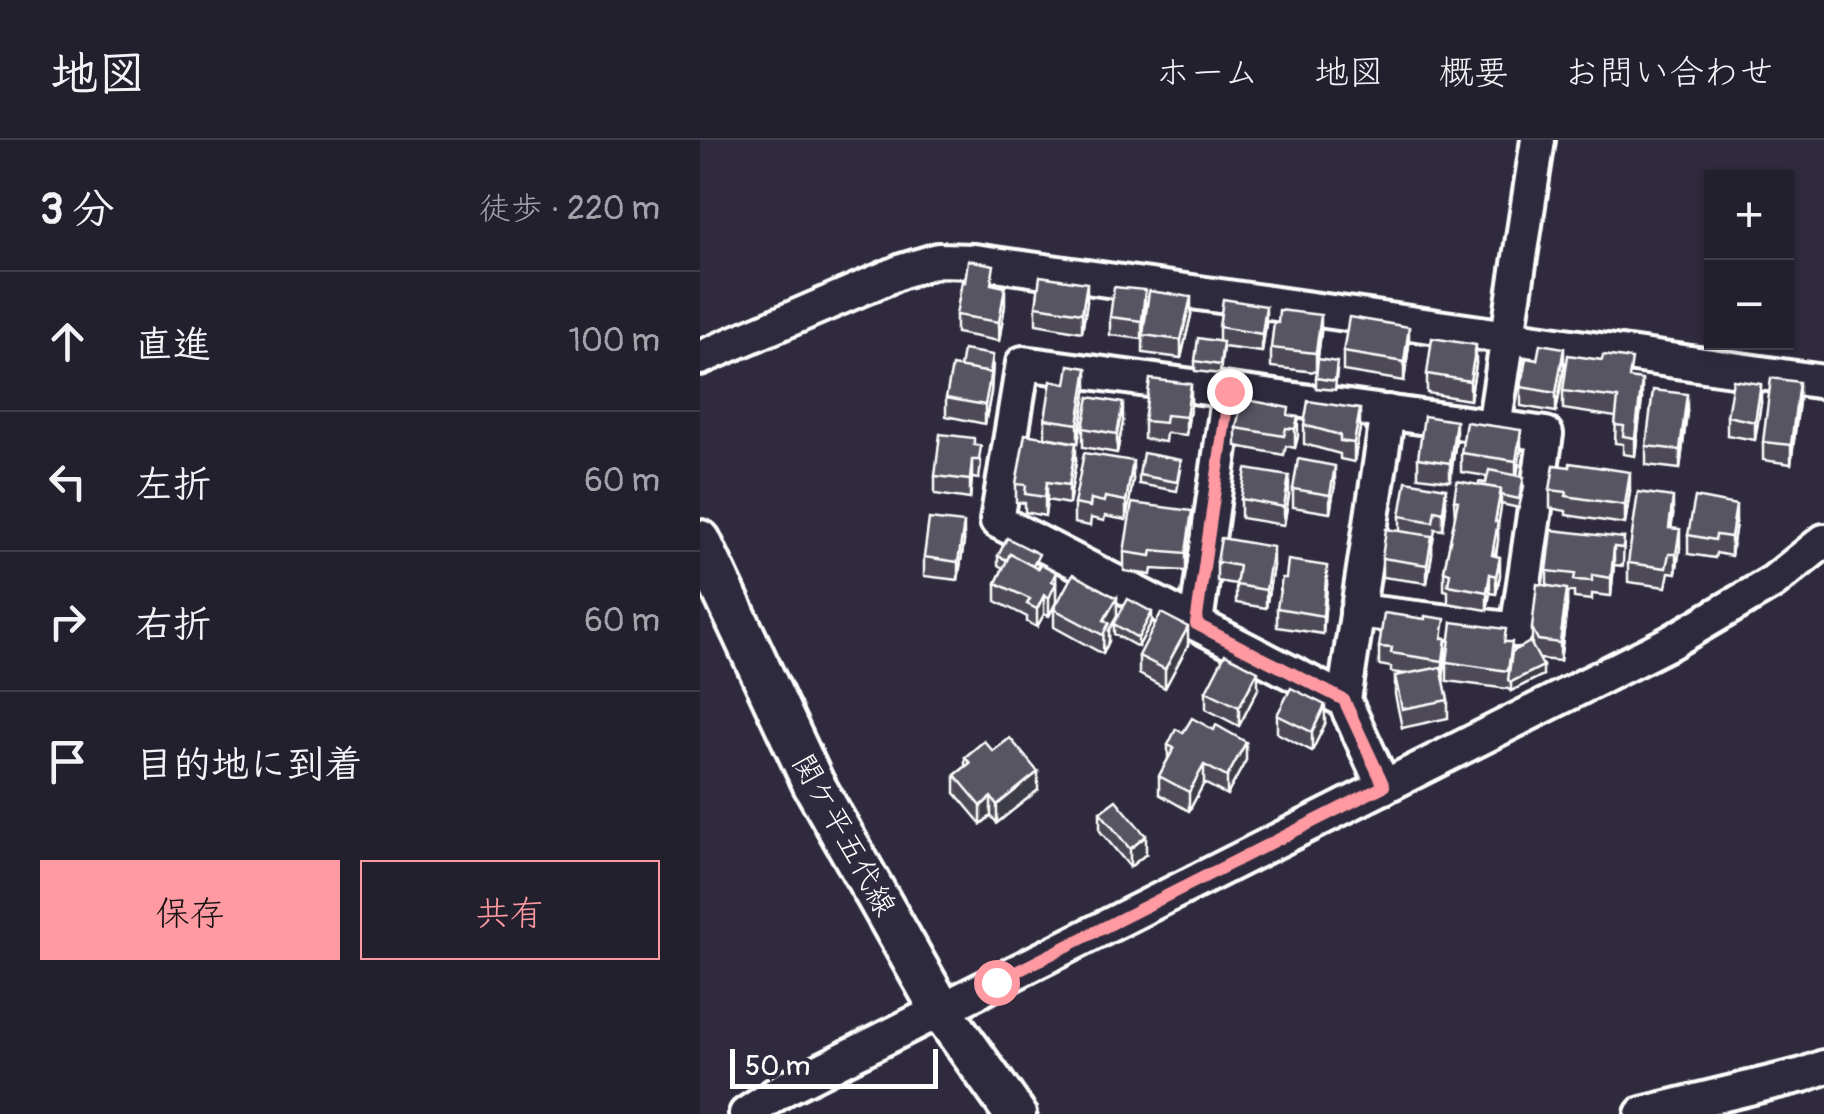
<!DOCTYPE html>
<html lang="ja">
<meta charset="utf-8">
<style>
body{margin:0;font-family:Pangolin,"Klee One",sans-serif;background:#2f2d3a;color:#f1f3f6}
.controls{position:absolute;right:30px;top:30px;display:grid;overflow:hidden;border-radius:0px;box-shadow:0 2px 8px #0004}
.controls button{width:90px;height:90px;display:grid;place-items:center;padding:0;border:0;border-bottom:2px solid #403e4a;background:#23202e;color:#f1f3f6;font:50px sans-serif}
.scale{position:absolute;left:30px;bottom:25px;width:208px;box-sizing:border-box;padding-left:10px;border:5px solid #fff;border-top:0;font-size:28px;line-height:35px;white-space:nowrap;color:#fff;-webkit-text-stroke:8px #2f2a3d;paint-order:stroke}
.stop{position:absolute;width:30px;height:30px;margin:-22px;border:8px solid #ff9aa2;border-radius:50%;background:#fff}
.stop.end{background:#ff9aa2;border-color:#fff;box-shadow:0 2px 10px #0008}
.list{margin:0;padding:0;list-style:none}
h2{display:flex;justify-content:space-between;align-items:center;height:130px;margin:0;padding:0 40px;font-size:42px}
h2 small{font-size:32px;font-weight:400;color:#a3a3aa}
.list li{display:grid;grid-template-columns:65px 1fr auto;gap:30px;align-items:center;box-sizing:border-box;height:140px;padding:0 40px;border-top:2px solid #403e4a}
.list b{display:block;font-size:38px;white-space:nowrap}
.list em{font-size:32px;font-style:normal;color:#a3a3aa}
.actions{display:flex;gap:20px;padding:30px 40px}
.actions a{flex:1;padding:22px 0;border:2px solid #ff9aa2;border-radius:0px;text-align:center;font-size:35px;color:#ff9aa2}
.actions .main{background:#ff9aa2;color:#111}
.icon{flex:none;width:55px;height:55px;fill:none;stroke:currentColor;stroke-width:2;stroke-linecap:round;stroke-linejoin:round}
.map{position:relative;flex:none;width:1124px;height:974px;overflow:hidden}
header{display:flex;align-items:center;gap:60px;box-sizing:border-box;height:140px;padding:0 50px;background:#23202e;border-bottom:2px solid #403e4a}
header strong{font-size:48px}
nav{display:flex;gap:55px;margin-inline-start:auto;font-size:35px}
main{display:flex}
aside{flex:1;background:#23202e}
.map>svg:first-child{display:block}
</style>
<header>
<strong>地図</strong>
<nav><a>ホーム</a><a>地図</a><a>概要</a><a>お問い合わせ</a></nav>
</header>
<main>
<aside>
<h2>3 分<small>徒歩 · 220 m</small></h2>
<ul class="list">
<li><svg class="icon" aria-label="ahead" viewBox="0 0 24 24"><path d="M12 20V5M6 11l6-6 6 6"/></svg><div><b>直進</b></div><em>100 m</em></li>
<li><svg class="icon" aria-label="left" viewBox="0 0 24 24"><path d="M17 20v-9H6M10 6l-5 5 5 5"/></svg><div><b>左折</b></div><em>60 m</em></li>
<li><svg class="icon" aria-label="right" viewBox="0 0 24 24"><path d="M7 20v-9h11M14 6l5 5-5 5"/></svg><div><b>右折</b></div><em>60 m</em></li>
<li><svg class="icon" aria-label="arrive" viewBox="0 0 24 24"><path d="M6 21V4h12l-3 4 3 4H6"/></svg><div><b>目的地に到着</b></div></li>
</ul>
<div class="actions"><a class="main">保存</a><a>共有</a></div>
</aside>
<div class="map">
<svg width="1124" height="974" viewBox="0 0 1124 974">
<rect width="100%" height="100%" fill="#2f2a3d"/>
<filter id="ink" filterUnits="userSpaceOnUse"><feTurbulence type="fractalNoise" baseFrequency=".01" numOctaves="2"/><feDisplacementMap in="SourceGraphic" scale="20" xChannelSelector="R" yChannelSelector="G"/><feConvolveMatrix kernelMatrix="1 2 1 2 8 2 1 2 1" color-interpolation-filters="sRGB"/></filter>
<g filter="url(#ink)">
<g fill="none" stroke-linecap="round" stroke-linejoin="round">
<g stroke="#fff" stroke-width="40">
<g id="minor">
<path d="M0,218L202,131L238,120L274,121L1124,242"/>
<path d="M794,287L838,0"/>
<path d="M496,483L529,251"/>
<path d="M644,560L297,381L323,223L846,294L817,490L657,471"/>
<path d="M684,647L644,560L688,272"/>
<path d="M46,974L84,949L971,502L1073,442L1124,401"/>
<path d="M942,974L1103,935L1124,927"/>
</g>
</g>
<g stroke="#fff" stroke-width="48">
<path id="major" d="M0,401L113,643L241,870L315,974"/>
</g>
<use href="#minor" stroke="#2f2a3d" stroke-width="32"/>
<use href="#major" stroke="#2f2a3d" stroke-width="40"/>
</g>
<g fill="#4d4956" stroke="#fff" stroke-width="2.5">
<path d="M294,145L305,165L299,201L256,193V175Z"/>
<path d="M387,162L382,192L336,184V166Z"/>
<path d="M445,168L442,199L410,195V177Z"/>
<path d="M491,175L481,218L443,213V195Z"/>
<path d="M566,184L562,212L523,207L520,234L495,231V221L519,201V187Z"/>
<path d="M621,193L616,232L571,227V208Z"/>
<path d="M709,205L704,241L643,231V212Z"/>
<path d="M293,224L291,252L285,284L246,276V258L260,228Z"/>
<path d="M776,224L770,260L727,253V234Z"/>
<path d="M864,227L856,272L821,266V247Z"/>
<path d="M637,231L635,250L616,248V238Z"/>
<path d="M931,239L942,259L935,316L923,314V304L915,303L916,277L863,269V251Z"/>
<path d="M366,244L387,246L378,303L345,297V279Z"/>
<path d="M1099,261L1091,324L1063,320V302Z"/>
<path d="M491,263L486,295L466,293L465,302L444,299V281Z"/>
<path d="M1061,263L1055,300L1027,295V276Z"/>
<path d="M987,272L980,329L946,325V306Z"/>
<path d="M589,276L598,296L595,308L586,306L584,315L536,306V288Z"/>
<path d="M423,282L417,313L383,307V288Z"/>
<path d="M604,285L660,288L654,322L640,319V314L604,304Z"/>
<path d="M756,300L750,341L718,337V318Z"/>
<path d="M274,305L281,324L279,339L272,338L270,359L235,354V336Z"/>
<path d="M821,308L817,336L824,346L819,368L801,364L798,382V401L796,416L800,435L796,454L790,453L787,470L748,463V451L744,450V431L755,378L754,360L779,345L786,343L787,336L761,332V313Z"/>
<path d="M376,322L369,364L347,360L345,376L325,372V363L316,362V344Z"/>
<path d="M481,330L477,351L439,344V335Z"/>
<path d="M433,340L426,380L405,376L404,381L391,378L390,386L374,383V364Z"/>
<path d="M635,344L630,373L593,367V349Z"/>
<path d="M850,350L930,351L925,384L866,375V371L850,368Z"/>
<path d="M589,355L584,385L541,378V359Z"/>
<path d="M746,367L743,390L735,389L733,401L732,400V414L727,443L682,437V418L700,391V376Z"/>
<path d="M973,376L971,388L980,408L976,433L969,432L966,447L928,442V423Z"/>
<path d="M1036,383L1031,416L1016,413L1015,418L988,414V395Z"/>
<path d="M492,390L486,431L452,429L451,435L424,431V412Z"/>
<path d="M924,398L923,426L914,425L911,456L892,454V460L874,458V452H867V467L860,521L839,519L843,535L811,551L808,549L747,541V522L806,502L812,512L832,505V488L847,445V431Z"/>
<path d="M264,402L258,440L224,436V417Z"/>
<path d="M298,416L339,424L337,428L356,432V462L349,476L344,474L337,487L327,482V477L296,461V443L303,428L298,425Z"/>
<path d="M517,422L573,426L566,468L536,463V444L517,441Z"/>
<path d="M627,445L623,494L577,487V468Z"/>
<path d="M354,469L417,476L409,490V501L403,514L354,487Z"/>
<path d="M452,481L438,507L414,494V484Z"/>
<path d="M745,498L746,517L743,537L748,560V578L702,588L695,554V536L706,534L691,532V527L679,525V507Z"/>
<path d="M488,505L465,548L439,534V516Z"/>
<path d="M558,549L539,586L506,569V551Z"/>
<path d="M577,575L625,584L612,611L577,593Z"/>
<path d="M514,590L546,620L527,655L504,643L489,671L459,654V636L468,619V605L483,593Z"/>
<path d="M293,611L338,650L297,683L291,676L281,684L255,653V635L265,627V617Z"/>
<path d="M400,672L446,714L430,727L400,691Z"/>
</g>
<g fill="#3e3c46" stroke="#fff" stroke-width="2.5">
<path d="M387,143V162L382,192V173Z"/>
<path d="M305,147V165L299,201V182Z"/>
<path d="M445,150V168L442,199V181Z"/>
<path d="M491,157V175L481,218V200Z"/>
<path d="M566,166V184L562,212V194Z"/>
<path d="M621,175V193L616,232V213Z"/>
<path d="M709,187V205L704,241V222Z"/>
<path d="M776,205V224L770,260V241Z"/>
<path d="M864,208V227L856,272V253Z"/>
<path d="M293,215L291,252L285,284V265Z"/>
<path d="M387,228V246L378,303V284Z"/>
<path d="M942,240V259L935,316V298Z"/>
<path d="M1099,242V261L1091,324V305Z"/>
<path d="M491,244V263L486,295V277Z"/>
<path d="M1061,244V263L1055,300V282Z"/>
<path d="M987,254V272L980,329V310Z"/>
<path d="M423,263V282L417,313V294Z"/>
<path d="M660,269V288L654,322V303Z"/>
<path d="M598,277V296L595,308V289Z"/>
<path d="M756,281V300L750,341V323Z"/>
<path d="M821,290V308L816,340V321Z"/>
<path d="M376,303V322L369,364V345Z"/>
<path d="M272,320V338L270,359V340Z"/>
<path d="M433,321V340L426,380V361Z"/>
<path d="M635,326V344L630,373V355Z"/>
<path d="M930,332V351L925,384V365Z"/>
<path d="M589,336V355L584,385V367Z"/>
<path d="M347,342V360L345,376V357Z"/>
<path d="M746,348V367L743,390V372Z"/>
<path d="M801,349V368L798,385V382V401L792,433L795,382Z"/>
<path d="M973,357V376L969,407V388Z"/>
<path d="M1036,365V383L1031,416V397Z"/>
<path d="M492,371V390L486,431V413Z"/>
<path d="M264,383V402L258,440V422Z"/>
<path d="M980,389V408L976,433V414Z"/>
<path d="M732,396V414L727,443V425Z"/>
<path d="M573,407V426L566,468V450Z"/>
<path d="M914,407V425L911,456V438Z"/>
<path d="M800,417V435L796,454V436Z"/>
<path d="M627,426V445L623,494V476Z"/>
<path d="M356,432V462L349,476V458L352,441Z"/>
<path d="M790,434V453L787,470V452Z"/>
<path d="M867,449V467L860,521V503Z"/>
<path d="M344,455V474L337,487V469Z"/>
<path d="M417,458V476L409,490V501L403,514L404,480Z"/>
<path d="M452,472V481L438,507V498Z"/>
<path d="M488,487V505L465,548V529Z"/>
<path d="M746,498V517L743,539V521Z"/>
<path d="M843,526V535L811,551V542Z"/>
<path d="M558,531V549L539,586V567Z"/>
<path d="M625,565V584L612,611V592Z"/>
<path d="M546,602V620L527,655V637Z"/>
<path d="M504,625V643L489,671V652Z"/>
<path d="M338,632V650L297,683V665Z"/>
<path d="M291,657V676L281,684V666Z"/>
<path d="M446,696V714L430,727V709Z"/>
</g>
<g fill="#595564" stroke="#fff" stroke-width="2.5">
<path d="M268,120L294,125L291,144L305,147L299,182L256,175L262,141L265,142Z"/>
<path d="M340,136L387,143L382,173L336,166Z"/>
<path d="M414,147L445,150L442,181L410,177Z"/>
<path d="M449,151L491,157L481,200L443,195Z"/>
<path d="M523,159L566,166L562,194L519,187Z"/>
<path d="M579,170L621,175L616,213L571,208L574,182L578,183Z"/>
<path d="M649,177L709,187L704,222L643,212Z"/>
<path d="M498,198L523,202L520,225L495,221Z"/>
<path d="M732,198L776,205L770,241L727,234Z"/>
<path d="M840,204L864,208L856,253L821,247L826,218L837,220Z"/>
<path d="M263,210L293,215L290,233L260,228Z"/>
<path d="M868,215L902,220L903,215L932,219L929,238L942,240L935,298L923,296L924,286L915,285L918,258L863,251Z"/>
<path d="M618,219L637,222L635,241L616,238Z"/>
<path d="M369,225L387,228L378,284L345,279L351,241L366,244Z"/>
<path d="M252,226L291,233L285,265L246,258Z"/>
<path d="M1071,238L1099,242L1091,305L1063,302Z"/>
<path d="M450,239L491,244L486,277L466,275L465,283L444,281Z"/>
<path d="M1033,240L1061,244L1055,282L1027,276Z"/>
<path d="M953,250L987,254L980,310L946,306Z"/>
<path d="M389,257L423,263L417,294L383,288Z"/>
<path d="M542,259L589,268L588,275L598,277L595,289L586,288L584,296L536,288Z"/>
<path d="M608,261L660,269L654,303L640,301V295L604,285Z"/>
<path d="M724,276L756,281L750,323L718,318Z"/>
<path d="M766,282L821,290L816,321L761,313Z"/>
<path d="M240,294L274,298V305L281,306L279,320H272L270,340L235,336Z"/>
<path d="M325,294L376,303L369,345L347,342L345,357L325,354L326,345L316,344Z"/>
<path d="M384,313L433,321L426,361L405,357L404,362L391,359L390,367L374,364Z"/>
<path d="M443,313L481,320L477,342L439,335Z"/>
<path d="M598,319L635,326L630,355L593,349Z"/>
<path d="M870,323L930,332L925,365L866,356L867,352L850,350L854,325L870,327Z"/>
<path d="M546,329L589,336L584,367L541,359Z"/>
<path d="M789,330L824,337L819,359L801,355V349L779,345V342L786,343Z"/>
<path d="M706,341L746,348L743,372L735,370L733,382L700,376Z"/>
<path d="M757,341L801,349L795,382H798L792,415L800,417L796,436L790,434L787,452L748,445L750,433L744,431L758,361L754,360Z"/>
<path d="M938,352L973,357L969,388L980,389L976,414H969L966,428L928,423Z"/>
<path d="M995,357L1036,365L1031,397L1016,395L1015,400L988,395Z"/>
<path d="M432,363L492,371L486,413L452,410L451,416L424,412Z"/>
<path d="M229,379L264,383L258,422L224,417Z"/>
<path d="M686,389L732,396L727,425L682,418Z"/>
<path d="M852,390L924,398L923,408L914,407L911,438L892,435V441L874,440L875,434L847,431Z"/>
<path d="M307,398L339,414L333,426L310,414L307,420L298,416Z"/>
<path d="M521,398L573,407L566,450L536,445L539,426L517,422Z"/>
<path d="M310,414L338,429L341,424L356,432L352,441L356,443L349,458L344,455L337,469L327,464L330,459L296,443Z"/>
<path d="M588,420L627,426L623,476L577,468L582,438H586Z"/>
<path d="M373,434L417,458L404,480L409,483L403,495L354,469Z"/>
<path d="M837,444L867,449L860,503L838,500L832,488Z"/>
<path d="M428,459L452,472L438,498L414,484Z"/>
<path d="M461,473L488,487L465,529L439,516Z"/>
<path d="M684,473L725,479V476L745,479L742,498H746L743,521L691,513L692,508L679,507Z"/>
<path d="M752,482L806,489L804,502H812L808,531L747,522Z"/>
<path d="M830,502L843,526L811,542L808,540L812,512Z"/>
<path d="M525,514L558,531L539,567L506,551Z"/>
<path d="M741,527L748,560L702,569L695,536Z"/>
<path d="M591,548L625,565L612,592L577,575Z"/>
<path d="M492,578L514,590L516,585L546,602L527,637L504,625L489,652L459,636L474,608L468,605L476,589L483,593Z"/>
<path d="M310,598L338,632L297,665L291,657L281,666L255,635L270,623L265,617L284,601L293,611Z"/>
<path d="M416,660L446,696L430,709L400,672Z"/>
</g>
</g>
<g fill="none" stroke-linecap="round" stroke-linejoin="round" filter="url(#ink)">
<path stroke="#ff9aa2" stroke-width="12" d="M296,842L684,646L644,560L496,484L529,251"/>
</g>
<g text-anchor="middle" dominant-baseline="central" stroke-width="8" stroke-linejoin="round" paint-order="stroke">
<g font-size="30" fill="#fff" stroke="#2f2a3d">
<text transform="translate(144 695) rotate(61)">関ケ平五代線</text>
</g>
</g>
</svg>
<div class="controls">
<button>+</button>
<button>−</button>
</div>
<div class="scale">50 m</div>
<div class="stop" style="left:296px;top:842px"></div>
<div class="stop end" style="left:529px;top:251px"></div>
</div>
</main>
